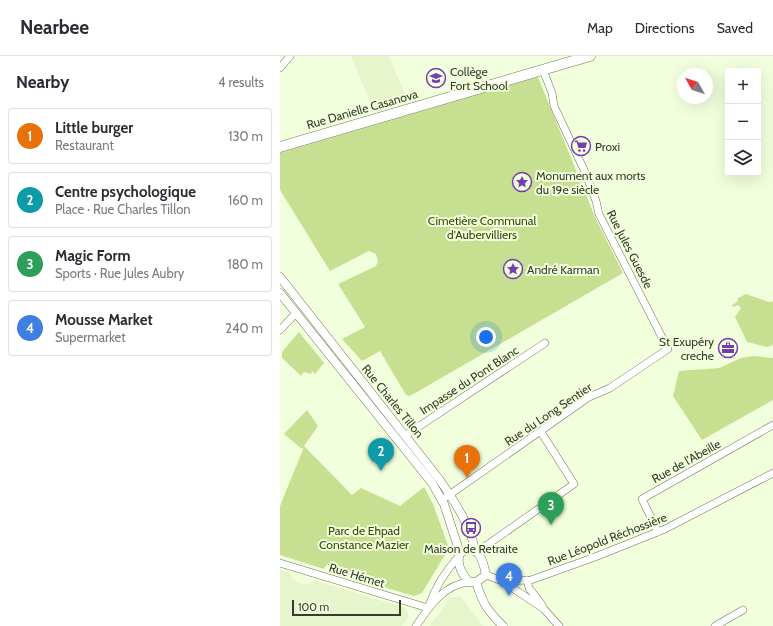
<!DOCTYPE html>
<meta charset="utf-8">
<style>
body{margin:0;font-family:Cabin,sans-serif;background:#f7f7f7;color:#2b2b33}
.controls{position:absolute;right:12px;top:12px;display:grid;overflow:hidden;border-radius:4px;box-shadow:0 4px 16px #0002}
.controls button{width:36px;height:36px;display:grid;place-items:center;padding:0;border:0;border-bottom:1px solid #e1e1e2;background:#fff;color:#2b2b33;font:20px sans-serif}
.compass{position:absolute;left:397px;top:12px;width:36px;height:36px;border-radius:50%;background:#fff;box-shadow:0 4px 16px #0002;rotate:309deg}
.scale{position:absolute;left:12px;bottom:10px;width:109px;box-sizing:border-box;padding-left:4px;border:2px solid #373c2e;border-top:0;font-size:11px;line-height:14px;white-space:nowrap;color:#373c2e;-webkit-text-stroke:3px #f2ffdc;paint-order:stroke}
.you{position:absolute;left:206px;top:281px;width:14px;height:14px;margin:-10px;border:3px solid #fff;border-radius:50%;background:#1a73e8;box-shadow:0 0 0 6px #1a73e833}
.badge{display:grid;place-items:center;width:26px;height:26px;border-radius:50%;background:#763cb2;color:#fff;font-size:13px;font-weight:700}
.pin{position:absolute;translate:-50% -33px;filter:drop-shadow(0 1px 2px #0008)}
.pin::after{content:'';position:absolute;top:21px;width:14px;height:12px;background:inherit;clip-path:polygon(0 0,100% 0,50% 100%)}
.list{margin:0;padding:0;list-style:none}
h2{display:flex;justify-content:space-between;align-items:center;height:52px;margin:0;padding:0 16px;font-size:17px}
h2 small{font-size:13px;font-weight:400;color:#7c7c81}
.list li{display:grid;grid-template-columns:26px 1fr auto;gap:12px;align-items:center;box-sizing:border-box;height:56px;margin:0 8px 8px;padding:0 8px;border:1px solid #e1e1e2;border-radius:4px}
.list b{display:block;font-size:15px;white-space:nowrap}
.list p{margin:0;font-size:13px;white-space:nowrap;color:#7c7c81}
.list em{font-size:13px;font-style:normal;color:#7c7c81}
.icon{flex:none;width:22px;height:22px;fill:none;stroke:currentColor;stroke-width:2;stroke-linecap:round;stroke-linejoin:round}
.map{position:relative;flex:none;width:493px;height:570px;overflow:hidden}
header{display:flex;align-items:center;gap:24px;box-sizing:border-box;height:56px;padding:0 20px;background:#fff;border-bottom:1px solid #e1e1e2}
header strong{font-size:19px}
nav{display:flex;gap:22px;margin-inline-start:auto;font-size:14px}
main{display:flex}
aside{flex:1;background:#fff}
.map>svg:first-child{display:block}
</style>
<header>
<strong>Nearbee</strong>
<nav><a>Map</a><a>Directions</a><a>Saved</a></nav>
</header>
<main>
<aside>
<h2>Nearby<small>4 results</small></h2>
<ul class="list">
<li><span class="badge" style="background:#e8710a">1</span><div><b>Little burger</b><p>Restaurant</p></div><em>130 m</em></li>
<li><span class="badge" style="background:#0f9aa8">2</span><div><b>Centre psychologique</b><p>Place · Rue Charles Tillon</p></div><em>160 m</em></li>
<li><span class="badge" style="background:#2e9e5b">3</span><div><b>Magic Form</b><p>Sports · Rue Jules Aubry</p></div><em>180 m</em></li>
<li><span class="badge" style="background:#3f7fe0">4</span><div><b>Mousse Market</b><p>Supermarket</p></div><em>240 m</em></li>
</ul>
</aside>
<div class="map">
<svg width="493" height="570" viewBox="0 0 493 570">
<rect width="100%" height="100%" fill="#f2ffdc"/>
<g fill="#e6f5cb">
<path d="M71,0H109L128,46L94,55Z"/>
<path d="M0,514L10,517L13,524L25,529L36,525L126,552L129,560L122,570H0Z"/>
<path d="M170,541H181L203,570H150Z"/>
</g>
<g fill="#c6df90">
<path d="M258,21L315,161L343,217L130,340L126,339L100,295L82,305L62,283L85,271L58,228L96,210L98,205L96,198L89,195L50,215L0,134V97Z"/>
<path d="M466,238L489,246L493,245V289L487,291L467,286L455,261L461,252L458,249L453,251L452,249L458,245V242Z"/>
<path d="M19,276L44,307L35,318L32,315L31,318L24,316L21,320L2,302V296Z"/>
<path d="M473,300L493,302V344L422,384L393,340L399,315L439,312L461,302Z"/>
<path d="M27,354L38,370L24,390L72,439L81,432L120,450L144,431L153,448L169,492L142,537L134,540L49,515L50,510L47,508L44,513L0,499V450L24,391L22,393L4,378Z"/>
</g>
<g fill="none" stroke-linecap="round" stroke-linejoin="round">
<g stroke="#6a7556" stroke-width="8">
<g id="minor">
<path d="M0,12L10,0"/>
<path d="M0,274L16,257"/>
<path d="M126,379L265,287"/>
<path d="M162,444L309,341L330,332L388,293L319,158L316,145L305,116L274,50L272,37L263,14"/>
<path d="M378,476L362,443L493,369"/>
<path d="M197,496L294,428L261,376"/>
<path d="M0,507L148,552"/>
<path d="M206,519L222,525L251,524L315,501L385,473L493,417"/>
<path d="M247,524L249,532L262,549"/>
<path d="M222,525L264,553L279,570"/>
<path d="M149,550C155,531 165,516 178,501"/>
<path d="M136,570C150,550 163,529 189,526"/>
<path d="M435,570L463,554"/>
</g>
</g>
<g stroke="#6a7556" stroke-width="9">
<g id="tertiary">
<path d="M0,221L159,423C171,440 193,472 194,493"/>
<path d="M0,237L152,427L164,448L180,497"/>
<path d="M189,493C201,494 204,509 206,519L196,526H189C182,518 176,507 180,497Z"/>
<path d="M196,526C203,548 207,554 223,570"/>
</g>
</g>
<g stroke="#6a7556" stroke-width="11">
<path id="secondary" d="M0,91L310,0"/>
</g>
<use href="#minor" stroke="#fff" stroke-width="7"/>
<use href="#tertiary" stroke="#fff" stroke-width="8"/>
<use href="#secondary" stroke="#fff" stroke-width="10"/>
</g>
<defs>
<g id="school-ring" transform="scale(1)"><circle r="9.5" fill="#f2ffdc" stroke="#763cb2" stroke-width="1.5"/><path d="M0-5L7-2L0 1L-7-2ZM-4 1L0 2.5L4 1V4Q0 6-4 4Z" fill="#763cb2"/></g>
<g id="supermarket-ring" transform="scale(1)"><circle r="9.5" fill="#f2ffdc" stroke="#763cb2" stroke-width="1.5"/><path d="M-6-5.5h2.5l.6 2H6L4.5 2H-2.5L-4.4-4H-6ZM-1.5 3.2a1.3 1.3 0 1 0 .1 0ZM3 3.2a1.3 1.3 0 1 0 .1 0Z" fill="#763cb2"/></g>
<g id="sight-ring" transform="scale(1)"><circle r="9.5" fill="#f2ffdc" stroke="#763cb2" stroke-width="1.5"/><path d="M0-6L1.8-2.2L6-1.7L2.9 1.2L3.7 5.4L0 3.3L-3.7 5.4L-2.9 1.2L-6-1.7L-1.8-2.2Z" fill="#763cb2"/></g>
<g id="office-ring" transform="scale(1)"><circle r="9.5" fill="#f2ffdc" stroke="#763cb2" stroke-width="1.5"/><path d="M-6-3h4V-5.5h4V-3h4V5H-6ZM-1-4.5V-3h2v-1.5ZM-6 0V1H6V0Z" fill="#763cb2"/></g>
<g id="bus-ring" transform="scale(1)"><circle r="9.5" fill="#f2ffdc" stroke="#763cb2" stroke-width="1.5"/><path d="M-5-6H5V4H4V6H2V4H-2V6H-4V4H-5ZM-3.5-4V0h7V-4ZM-3.5 1.2v1.5H-2V1.2ZM2 1.2v1.5H3.5V1.2Z" fill="#763cb2"/></g>
</defs>
<g fill-rule="evenodd">
<use href="#school-ring" x="156" y="22"/>
<use href="#supermarket-ring" x="301" y="90"/>
<use href="#sight-ring" x="242" y="126"/>
<use href="#sight-ring" x="233" y="213"/>
<use href="#office-ring" x="448" y="292"/>
<use href="#bus-ring" x="191" y="472"/>
</g>
<g text-anchor="middle" dominant-baseline="central" stroke-width="4" stroke-linejoin="round" paint-order="stroke">
<g font-size="12" fill="#373c2e" stroke="#f2ffdc" text-anchor="start">
<text x="170" y="15">Collège<tspan x="170" dy="14">Fort School</tspan></text>
<text x="315" y="90">Proxi</text>
<text x="256" y="119">Monument aux morts<tspan x="256" dy="14">du 19e siècle</tspan></text>
<text x="247" y="213">André Karman</text>
<text x="434" y="285" text-anchor="end">St Exupéry<tspan x="434" dy="14">creche</tspan></text>
<text x="191" y="492" text-anchor="middle">Maison de Retraite</text>
</g>
<g font-size="12" fill="#373c2e" stroke="#f2ffdc">
<text transform="translate(82 53) rotate(-16)">Rue Danielle Casanova</text>
<text transform="translate(350 193) rotate(63)">Rue Jules Guesde</text>
<text transform="translate(189 324) rotate(-33)">Impasse du Pont Blanc</text>
<text transform="translate(113 345) rotate(51)">Rue Charles Tillon</text>
<text transform="translate(268 358) rotate(-34)">Rue du Long Sentier</text>
<text transform="translate(406 405) rotate(-29)">Rue de l'Abeille</text>
<text transform="translate(327 483) rotate(-21)">Rue Léopold Réchossière</text>
<text transform="translate(77 519) rotate(17)">Rue Hémet</text>
</g>
<g font-size="12" fill="#39490a" stroke="#f2ffdc">
<text x="202" y="164">Cimetière Communal<tspan x="202" dy="14">d'Aubervilliers</tspan></text>
<text x="84" y="474">Parc de Ehpad<tspan x="84" dy="14">Constance Mazier</tspan></text>
</g>
</g>
</svg>
<div class="controls">
<button>+</button>
<button>−</button>
<button><svg class="icon" aria-label="layers" viewBox="0 0 24 24"><path d="M12 4l9 5-9 5-9-5zM3 14l9 5 9-5"/></svg></button>
</div>
<svg class="compass" viewBox="-18 -18 36 36"><path d="M0-13l5 13h-10z" fill="#e53935"/><path d="M0 13l5-13h-10z" fill="#7c7c81"/></svg>
<div class="scale">100 m</div>
<div class="you"></div>
<div class="pin badge" style="left:187px;top:422px;background:#e8710a">1</div>
<div class="pin badge" style="left:101px;top:415px;background:#0f9aa8">2</div>
<div class="pin badge" style="left:271px;top:469px;background:#2e9e5b">3</div>
<div class="pin badge" style="left:229px;top:540px;background:#3f7fe0">4</div>
</div>
</main>
